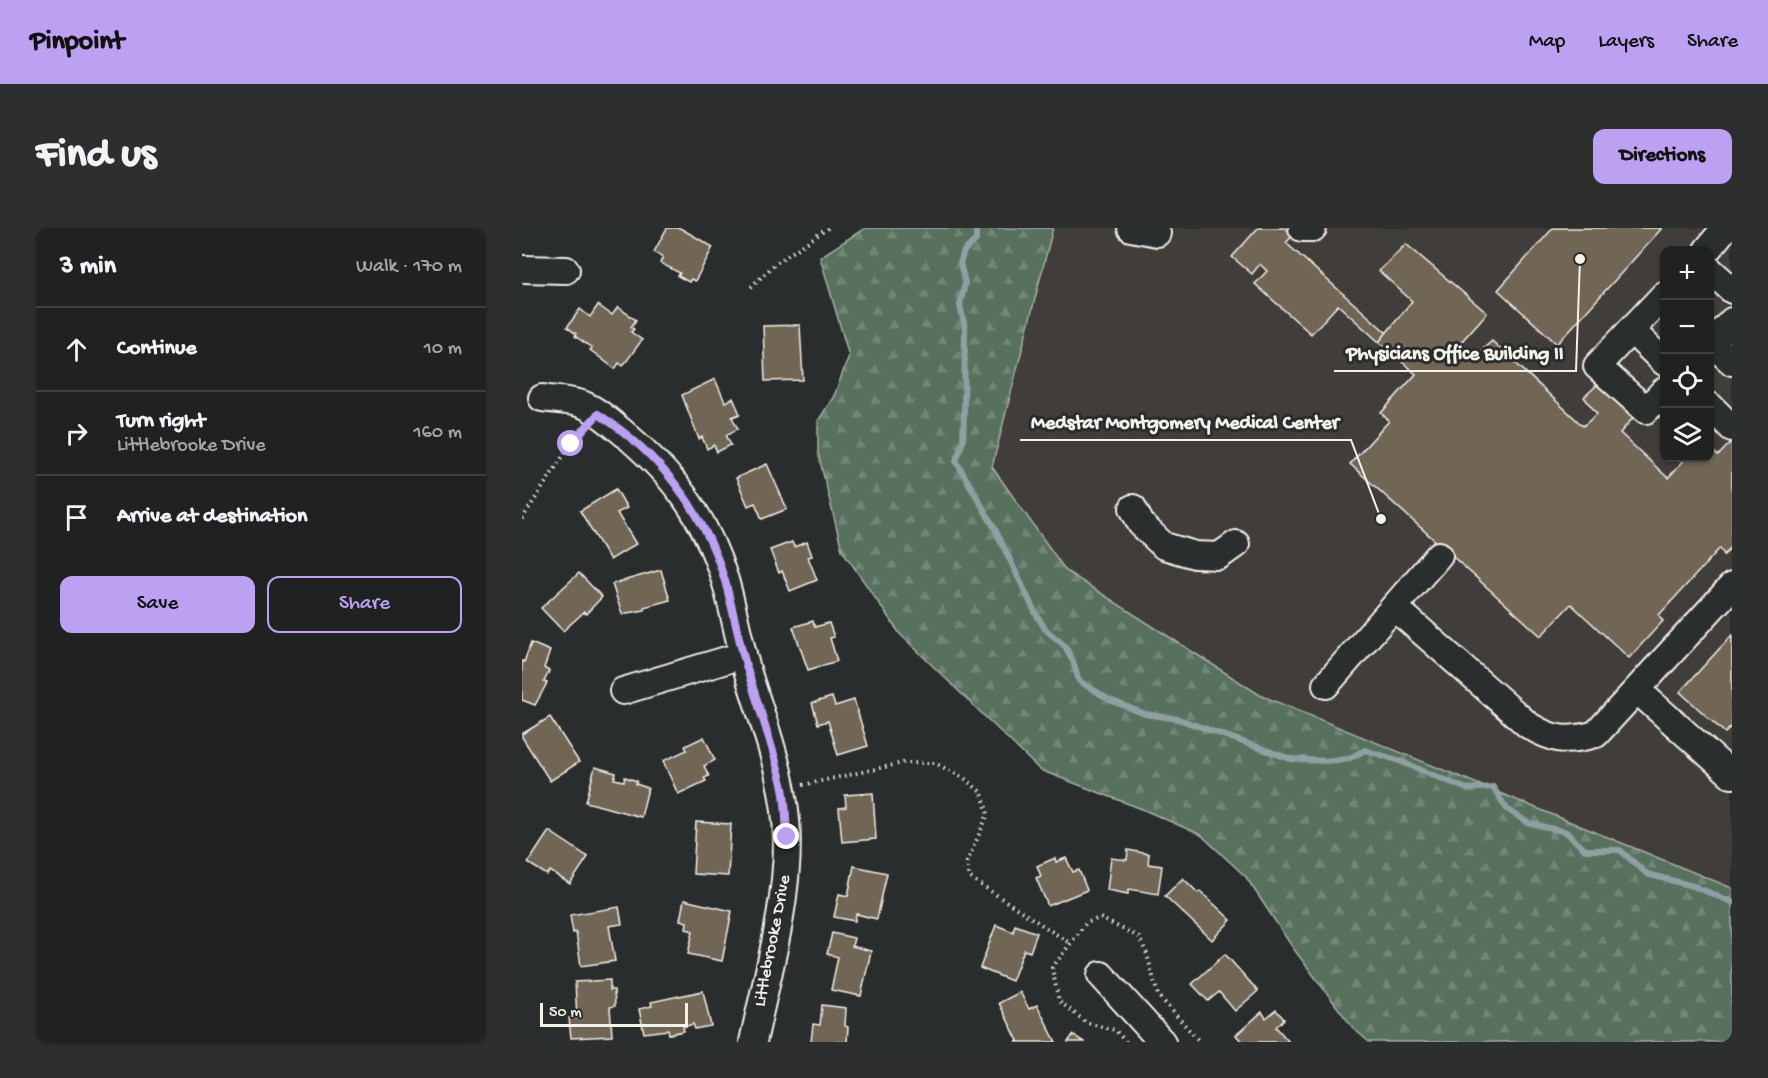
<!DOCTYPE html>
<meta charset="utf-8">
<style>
body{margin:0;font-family:"Gochi Hand",sans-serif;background:#2d2f2f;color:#f1f3f6}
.controls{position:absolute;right:18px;top:18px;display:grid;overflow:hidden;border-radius:12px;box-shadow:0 2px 4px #0004}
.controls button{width:54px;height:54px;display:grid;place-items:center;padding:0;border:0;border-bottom:2px solid #3d3f40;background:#202222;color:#f1f3f6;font:30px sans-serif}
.scale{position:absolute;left:18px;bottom:15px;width:148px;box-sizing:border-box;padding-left:6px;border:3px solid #f4f1e8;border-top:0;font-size:16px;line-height:21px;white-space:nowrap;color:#f4f1e8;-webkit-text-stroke:4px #2a2d2e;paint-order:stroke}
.stop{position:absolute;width:18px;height:18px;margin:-14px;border:4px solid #bca0f2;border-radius:50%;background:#fff}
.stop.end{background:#bca0f2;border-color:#fff;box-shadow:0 2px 6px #0008}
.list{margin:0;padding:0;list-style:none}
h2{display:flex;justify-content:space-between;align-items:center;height:78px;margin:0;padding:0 24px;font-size:26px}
h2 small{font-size:20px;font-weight:400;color:#a2a4a5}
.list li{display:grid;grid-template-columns:39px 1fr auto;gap:18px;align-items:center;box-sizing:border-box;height:84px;padding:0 24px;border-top:2px solid #3d3f40}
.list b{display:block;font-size:22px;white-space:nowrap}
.list p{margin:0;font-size:20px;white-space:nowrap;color:#a2a4a5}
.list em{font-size:20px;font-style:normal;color:#a2a4a5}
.actions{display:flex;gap:12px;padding:18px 24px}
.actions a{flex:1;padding:14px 0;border:2px solid #bca0f2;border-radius:12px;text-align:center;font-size:21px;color:#bca0f2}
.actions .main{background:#bca0f2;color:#111}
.icon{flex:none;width:33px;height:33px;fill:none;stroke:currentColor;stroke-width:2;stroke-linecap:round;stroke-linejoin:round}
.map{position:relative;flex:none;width:1210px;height:814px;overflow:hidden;border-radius:12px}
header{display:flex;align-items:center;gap:36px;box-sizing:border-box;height:84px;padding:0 30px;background:#bca0f2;color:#111}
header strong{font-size:28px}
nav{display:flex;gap:33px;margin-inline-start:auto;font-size:21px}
.intro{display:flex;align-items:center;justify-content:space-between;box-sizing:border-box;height:144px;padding:0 36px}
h1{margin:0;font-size:42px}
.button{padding:15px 27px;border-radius:12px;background:#bca0f2;color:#111;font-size:21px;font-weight:700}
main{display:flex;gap:36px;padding:0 36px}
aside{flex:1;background:#202222;border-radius:12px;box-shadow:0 2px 4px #0004}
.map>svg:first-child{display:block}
</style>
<header>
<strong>Pinpoint</strong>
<nav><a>Map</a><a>Layers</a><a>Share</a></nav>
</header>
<div class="intro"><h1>Find us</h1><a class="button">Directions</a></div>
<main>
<aside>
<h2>3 min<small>Walk · 170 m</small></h2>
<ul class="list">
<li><svg class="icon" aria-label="ahead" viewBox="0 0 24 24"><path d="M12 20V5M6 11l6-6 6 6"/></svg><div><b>Continue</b></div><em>10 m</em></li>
<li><svg class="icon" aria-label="right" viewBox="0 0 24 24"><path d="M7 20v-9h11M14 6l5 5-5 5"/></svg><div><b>Turn right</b><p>Littlebrooke Drive</p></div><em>160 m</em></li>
<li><svg class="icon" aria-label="arrive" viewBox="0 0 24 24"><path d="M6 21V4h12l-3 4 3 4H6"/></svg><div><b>Arrive at destination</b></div></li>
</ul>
<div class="actions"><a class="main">Save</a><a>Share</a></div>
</aside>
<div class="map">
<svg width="1210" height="814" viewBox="0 0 1210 814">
<defs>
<pattern id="forest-firs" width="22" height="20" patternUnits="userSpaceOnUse" patternTransform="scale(1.5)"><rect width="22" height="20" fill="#58715f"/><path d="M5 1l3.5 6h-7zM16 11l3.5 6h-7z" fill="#718676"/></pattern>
</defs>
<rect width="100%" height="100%" fill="#2a2d2e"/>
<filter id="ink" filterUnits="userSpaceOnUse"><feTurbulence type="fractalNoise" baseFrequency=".0167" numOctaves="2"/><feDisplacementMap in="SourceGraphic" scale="12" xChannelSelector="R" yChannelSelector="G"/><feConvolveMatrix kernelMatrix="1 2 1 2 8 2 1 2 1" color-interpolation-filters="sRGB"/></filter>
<g filter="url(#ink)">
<path fill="#3f3e3a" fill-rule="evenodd" d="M531,0H1210V660L738,467L544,343L470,239ZM1142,22H1188V230H1142Z"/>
<path fill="url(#forest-firs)" stroke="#a6b1a4" stroke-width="1.5" d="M343,0H531L470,239L544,343L738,467L1210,660V814H847L831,800L771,720L724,649L679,607L620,581L518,542L378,406L320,322L296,225V193L312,168L327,128L298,29Z"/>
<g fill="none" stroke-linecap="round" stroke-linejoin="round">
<path stroke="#90a0a2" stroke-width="6" d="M454,0V12L442,23L438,35L443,55L438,77L443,100L442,185L441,213L434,233L472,299L513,384L523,401L543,418L551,433L557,453L588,472L623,486L656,491L769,531L804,533L828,530L843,522L875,532L945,561L971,559L985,581L1006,595L1044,604L1063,622H1098L1125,646L1171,658L1210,674"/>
</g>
<g fill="#716657" stroke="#f4f1e8" stroke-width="1.5">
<path d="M145,0H158L191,19L173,53L169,51L167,54L156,48L158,45L138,35L141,29L132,24Z"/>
<path d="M736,0H763L771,7L764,15L865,105L857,114L816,77L789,106L733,56L745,43L738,36L730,46L710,29Z"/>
<path d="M1031,0H1140L1035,116L976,62Z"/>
<path d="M884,16L965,85L939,114L954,127L970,113L1061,198L1075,186L1062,169L1076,156L1111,190L1098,205L1146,250L1164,230H1188V220L1196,228L1210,213V318L1202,327L1198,320L1137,387L1141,393L1107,430L1049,376L1019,408L828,236L867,193L859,185L894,146L857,114L890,73L857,43Z"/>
<path d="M76,77L90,87L96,79L114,92L109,99L112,101L109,104L120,112L101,138L97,135L93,141L68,122L70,120L53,108L54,106L45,99L58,81L68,89Z"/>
<path d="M278,97L281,152L243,153L241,98Z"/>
<path d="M193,151L203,174L211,170L218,186L210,189L216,201L204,207L209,217L195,224L192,217L185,221L180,209L177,211L160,167Z"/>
<path d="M245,236L265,281L240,291L233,275L226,278L214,250Z"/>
<path d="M94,261L105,280L95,285L114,316L88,332L58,283Z"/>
<path d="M270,314L272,319L285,314L290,328L286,329L295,352L268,363L260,343L257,345L248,322Z"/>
<path d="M139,342L148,372L122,379V382L100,386L90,356Z"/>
<path d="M57,345L80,369L64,386L62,384L41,403L19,380Z"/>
<path d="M291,393L293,399L307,395L312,409L308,410L315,433L286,442L271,399Z"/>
<path d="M1210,407V498L1203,505L1158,464Z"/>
<path d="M9,415L28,423L22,440L27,443L22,454L25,455L13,477L0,472V433L2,434Z"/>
<path d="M310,469L313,478L332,472L346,518L316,527L306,493L296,496L290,475Z"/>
<path d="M28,489L57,534L28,553L0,509V506Z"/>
<path d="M182,509L193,532L182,538L187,548L182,550L184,553L156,566L141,533L165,522L163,518Z"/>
<path d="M73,539L94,545L92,551L102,553L103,549L115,553L114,556L126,560L119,589L64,574Z"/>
<path d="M351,565L354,611L320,614L317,580L324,579L323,567Z"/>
<path d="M174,594L209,596L206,648L171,646Z"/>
<path d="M27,603L66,629L48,656L28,643L25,647L6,635Z"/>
<path d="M606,622L627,626L626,636L640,638L636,666L607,661L606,666L585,662L589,630L605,632Z"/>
<path d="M533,630L534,634L544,630L551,644L557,642L565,662L526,678L514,650L519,648L515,638Z"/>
<path d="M332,638L365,645L355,691L334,686L333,693L312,689L317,666L326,668Z"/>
<path d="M661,650L676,665L678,663L709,692L690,712L643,668Z"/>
<path d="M162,672L210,683L200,733L166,726L171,703L164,701L165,694L158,692Z"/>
<path d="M97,679L100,696L87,698L93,733L59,738L54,704L51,705L48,687Z"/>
<path d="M474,697L491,704L493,697L515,705L508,724L502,722L490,753L458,740Z"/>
<path d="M310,705L332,710L330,718L349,723L339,768L309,762L316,729L305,726Z"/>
<path d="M703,726L736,763L713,783L697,764L686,773L670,756Z"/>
<path d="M88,752V762H92L93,778L88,779L90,808L49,810L47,790H55L53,754Z"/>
<path d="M181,763L189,798L173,801L171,796L161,799L162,803L147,806L146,802L122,805L117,781L130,778L129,774Z"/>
<path d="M498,764L507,781L515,777L534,814H494L496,813L477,775Z"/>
<path d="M300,777L324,780L323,798L326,799L325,814H289L291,796L298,797Z"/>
<path d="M754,782L762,791L754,799L767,814H720L714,807L740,784L744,790Z"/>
<path d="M551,807L562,814H546Z"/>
</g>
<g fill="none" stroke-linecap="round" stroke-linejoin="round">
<g stroke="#f4f1e8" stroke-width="30">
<g id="minor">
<path d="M609,0L635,5"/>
<path d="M780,0H791"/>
<path d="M1185,22L1203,0"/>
<path d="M0,41L44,42"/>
<path d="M1188,42L1210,62"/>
<path d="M1142,67L1075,138L1124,182L1142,163"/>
<path d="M1109,102L1142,134"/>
<path d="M1188,114L1210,134"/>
<path d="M1189,115L1210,93"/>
<path d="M20,170C32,172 45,172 56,175C70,178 87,193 98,202C151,246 182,286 203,352C212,383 217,414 226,445C243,500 265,555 265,613C265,681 245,748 231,814"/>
<path d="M1188,178L1210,200"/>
<path d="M611,280L619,296L642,318L673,327L697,328L714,316"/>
<path d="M872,379L1006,497C1032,513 1045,514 1074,506L1210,358"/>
<path d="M804,457L917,327"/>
<path d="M1115,462L1210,547"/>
<path d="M101,463L221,427"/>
<path d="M579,747L640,814"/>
</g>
</g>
<g stroke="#f4f1e8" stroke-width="4" stroke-dasharray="1.5 4.5" stroke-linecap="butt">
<path d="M229,59L253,36L306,0"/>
<path d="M0,291L49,216L63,201"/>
<path d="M281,557L381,535H413L442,550L460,565L466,586L445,634L447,649L549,716"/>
<path d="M604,814L593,802L565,795L537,773L530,740L564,695L578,690L617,709L625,726L636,767L678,814"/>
</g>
<use href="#minor" stroke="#2a2d2e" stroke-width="26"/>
</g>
</g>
<g fill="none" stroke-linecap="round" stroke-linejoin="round" filter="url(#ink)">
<path stroke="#bca0f2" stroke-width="8" d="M49,216L76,186C137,225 183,284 203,353C211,381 216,410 224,437C236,478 251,518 261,560C264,575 264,593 265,609"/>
</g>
<g text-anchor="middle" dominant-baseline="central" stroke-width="6" stroke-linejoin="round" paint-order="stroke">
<g font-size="18" fill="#f4f1e8" stroke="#2a2d2e">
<text transform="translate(251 713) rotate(-79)">Littlebrooke Drive</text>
</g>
</g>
<path fill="none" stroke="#f4f1e8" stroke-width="2" d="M1058 31L1054 143H812M859 291L829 212H498"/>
<g fill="#f4f1e8" stroke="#2a2d2e" stroke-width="2">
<circle cx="1058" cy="31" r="6"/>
<circle cx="859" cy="291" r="6"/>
</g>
<g font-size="20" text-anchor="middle" font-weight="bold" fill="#f4f1e8" stroke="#2a2d2e" stroke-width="6" stroke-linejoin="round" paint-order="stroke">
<text x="933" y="131">Physicians Office Building II</text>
<text x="663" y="200">Medstar Montgomery Medical Center</text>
</g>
</svg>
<div class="controls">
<button>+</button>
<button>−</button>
<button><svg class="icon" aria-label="locate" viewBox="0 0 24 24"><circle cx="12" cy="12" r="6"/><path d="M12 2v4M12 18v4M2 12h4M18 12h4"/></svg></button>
<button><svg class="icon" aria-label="layers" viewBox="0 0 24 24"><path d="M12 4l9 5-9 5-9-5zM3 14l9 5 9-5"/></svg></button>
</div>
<div class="scale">50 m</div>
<div class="stop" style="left:49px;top:216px"></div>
<div class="stop end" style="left:265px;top:609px"></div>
</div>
</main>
